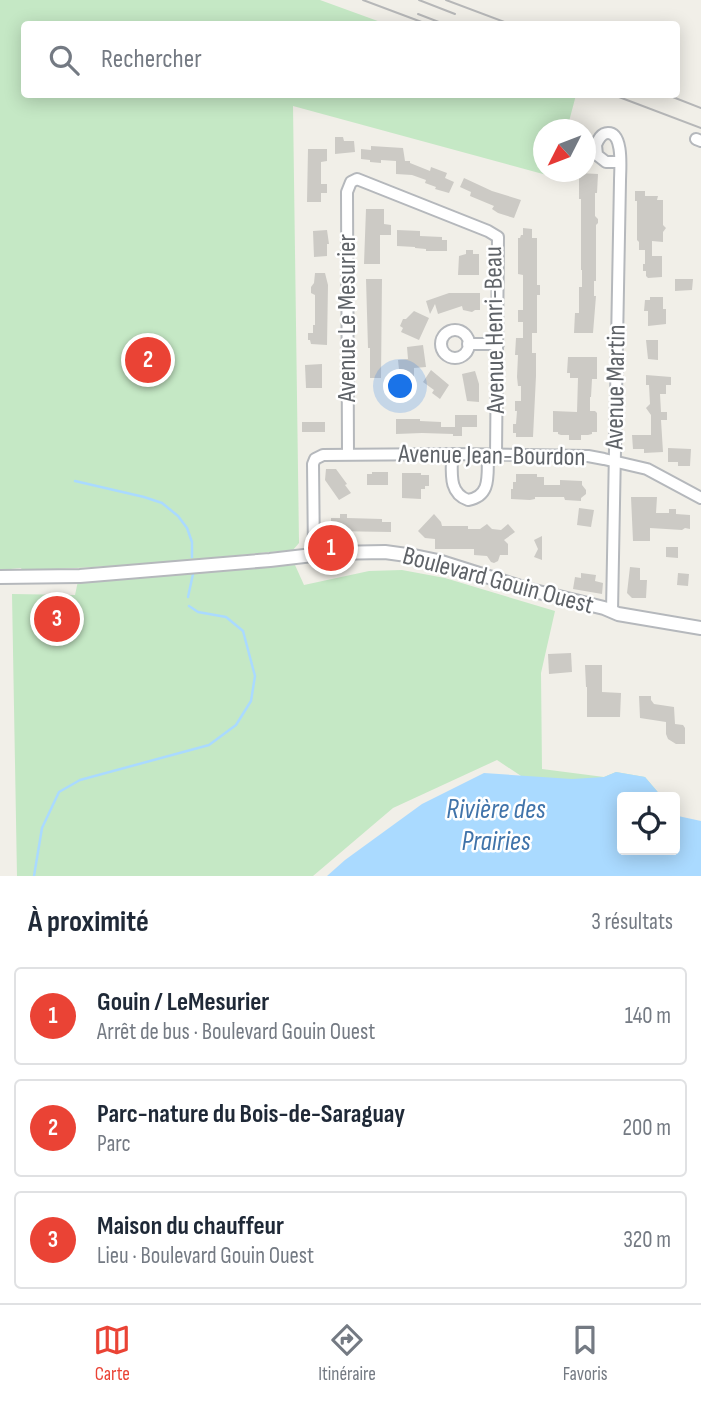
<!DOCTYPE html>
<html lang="fr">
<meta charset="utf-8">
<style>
body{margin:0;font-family:"Sofia Sans Condensed",sans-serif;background:#f2f2f3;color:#1f2937}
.controls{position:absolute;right:21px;bottom:21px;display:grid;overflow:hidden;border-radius:7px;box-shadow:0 4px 18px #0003}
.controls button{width:63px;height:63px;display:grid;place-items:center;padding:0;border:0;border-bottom:2px solid #e0e1e3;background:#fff;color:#1f2937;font:35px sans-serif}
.compass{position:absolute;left:533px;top:119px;width:63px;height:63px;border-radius:50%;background:#fff;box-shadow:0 4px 18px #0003;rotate:228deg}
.you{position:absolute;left:401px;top:387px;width:24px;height:24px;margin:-18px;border:5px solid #fff;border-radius:50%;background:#1a73e8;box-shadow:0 0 0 10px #1a73e833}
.badge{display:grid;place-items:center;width:46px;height:46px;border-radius:50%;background:#ea4335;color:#fff;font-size:23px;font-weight:700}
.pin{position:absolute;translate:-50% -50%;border:4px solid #fff;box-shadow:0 2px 7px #0006}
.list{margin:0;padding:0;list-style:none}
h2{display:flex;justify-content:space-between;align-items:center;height:91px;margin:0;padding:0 28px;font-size:30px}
h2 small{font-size:23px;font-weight:400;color:#747a83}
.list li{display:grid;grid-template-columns:46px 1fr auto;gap:21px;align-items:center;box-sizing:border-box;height:98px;margin:0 14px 14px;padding:0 14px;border:2px solid #e0e1e3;border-radius:7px}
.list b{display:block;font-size:26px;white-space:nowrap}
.list p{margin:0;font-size:23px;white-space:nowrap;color:#747a83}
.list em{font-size:23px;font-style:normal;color:#747a83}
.icon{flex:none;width:38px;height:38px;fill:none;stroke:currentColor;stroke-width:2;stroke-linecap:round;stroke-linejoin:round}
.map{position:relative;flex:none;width:701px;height:876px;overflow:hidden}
.search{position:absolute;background:#fff;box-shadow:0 4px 18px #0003;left:21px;right:21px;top:21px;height:77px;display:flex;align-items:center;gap:18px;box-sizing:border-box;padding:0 24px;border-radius:7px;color:#747a83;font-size:26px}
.sheet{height:427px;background:#fff}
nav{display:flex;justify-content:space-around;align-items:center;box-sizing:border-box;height:98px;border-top:2px solid #e0e1e3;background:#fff;font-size:19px;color:#747a83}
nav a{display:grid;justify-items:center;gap:4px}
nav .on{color:#ea4335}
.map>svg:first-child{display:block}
</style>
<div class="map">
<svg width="701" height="876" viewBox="0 0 701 876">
<rect width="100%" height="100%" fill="#f1efe8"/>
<g fill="#c5e8c5">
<path d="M0,0H320L386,24H24V94L576,95L567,129L544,130V172H556L554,177L293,106L299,543L293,550C203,558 113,568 22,570L21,568L0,570Z"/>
<path d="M295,565L304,585L369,571L402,570L445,578L555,611L541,673L542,769L604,777L616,772L645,777L662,797H622L578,814L497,760L393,808L313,876H17L12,594L75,595L78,581Z"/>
</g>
<path fill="#aadaff" d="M616,772L645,777L662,797H622V850H675V812L678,816L701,821V876H327L345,860L422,804L484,773L572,779L604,777Z"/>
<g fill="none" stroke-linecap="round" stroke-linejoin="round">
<g stroke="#aadaff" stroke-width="2.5">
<path d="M75,481L144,497L162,503L178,516L187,528L192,542V557"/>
<path d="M188,597L193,574"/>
<path d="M34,876L42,828L59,792L80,780L209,745L236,725L251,701L255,676L243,631L226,617L198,612L189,606"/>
</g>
</g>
<g fill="#cccac5">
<path d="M335,137H343L344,141H354L355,152L335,154Z"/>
<path d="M371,146L403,148L405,161H410V163L430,171L431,167L447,173L445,178L454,182L449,193L435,189L436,187L425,183L426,180L412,175L396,174V161L381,160V163L370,162V160L361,159V149L371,150Z"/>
<path d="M308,149H327V161L321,162V184H327V193H321V202H307Z"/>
<path d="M579,173L598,174L597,193H595V216L598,219V223L596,225V281H594V296H596L593,333H574L575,313H579V287H582V270H581V199H579Z"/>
<path d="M464,178L492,191L521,200L514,218L498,213L492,209L494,206L470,196L471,192L460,187Z"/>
<path d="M635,191H645V196H658L657,200H663V225L666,228L663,232V242L652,241V256H662V277L648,278L646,276V271H643V264H645V250H639V242L637,240V201H635Z"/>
<path d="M366,209H384V224L391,225V235H380V264H364Z"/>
<path d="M523,228L532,229V238H537V285H540V295H537V333H532V353H536V376L533,437H516V433H513V424H516L517,411H515V401H521V386H518L517,377L518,355H515L516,338H523V322H518V310H523V275L518,274V238H520L521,235H523Z"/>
<path d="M327,230L329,244H327V256L314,257L313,231Z"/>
<path d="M397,230L420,231V236L442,237V240H447V251H426V249L415,248V247L397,246Z"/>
<path d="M466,250H473V254H479V275H458L459,256L466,254Z"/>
<path d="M315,273H325L328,285L327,345L311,344L310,340H308V333H313V325H315V295L311,293V287L314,283Z"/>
<path d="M366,279H382L381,378H370V348H368Z"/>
<path d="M675,279H693L692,290L675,291Z"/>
<path d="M449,293H480V310H475L472,312L463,310L462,306L438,314L435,304L430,314L426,301Z"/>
<path d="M650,297H663V309H666V324L648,326V311H644L645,300H650Z"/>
<path d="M414,311L429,318L419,340L401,332L403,328L400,326L403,319H406Z"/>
<path d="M646,340H658V360L648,359Z"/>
<path d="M423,345L426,367L414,368V377L400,379L398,360L408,359L407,347Z"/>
<path d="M568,357H597V379H592L591,397H590V411H595L597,413V432H592V434L588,435H581V440H569V435H561L558,434V432H553V411L577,412L578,378H570V373H567Z"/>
<path d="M322,364V388H306L305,365Z"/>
<path d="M431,370L449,385L440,399L432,393L434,390L423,382Z"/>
<path d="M475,371L479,384V402L467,401L462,374Z"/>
<path d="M646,375L671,377V385H666V394H660L661,412H667V420H661L663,452L644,453V449H633L632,435H651V415L646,408L650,404L649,385H646Z"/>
<path d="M455,415H477V427H462V436H453V434L422,433L396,434V419H420V421L441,422V427H455Z"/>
<rect x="302" y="422" width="23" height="10"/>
<path d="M668,448L691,449L690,466H678V462H668Z"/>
<path d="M326,469H336L347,484L345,485L351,493L339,500L325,480Z"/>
<path d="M372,472H388V485H367V474H372Z"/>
<path d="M402,473H421V475H429V486H425V489H421V499L402,498Z"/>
<path d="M516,474H537V477H544V485H560V480L582,481V485L586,490V494L581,498V501L565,500L564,497H535V499L530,500L511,499V489H513V482H516Z"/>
<path d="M631,497H657L656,513H669V509H676V514L690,515V529L685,528L682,530L650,528V541H633Z"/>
<path d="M579,508L594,510L591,527L577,525Z"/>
<path d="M340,514H347V518L382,519V522H391V532L331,531V518H340Z"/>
<path d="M434,514L441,522L442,526H468V529H480L487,524L492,529L501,530L508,524L515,532L504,540L508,544V555H500L498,561L494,563L491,562L487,556L474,555V549H435V539L425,538L418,531Z"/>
<path d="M542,536V560L534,557L538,549L534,540Z"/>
<path d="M666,547H678V558L666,557Z"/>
<path d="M630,567L640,568V580H647L646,598H632L627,593Z"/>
<path d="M581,573L596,575L595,581L603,583L602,594L573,589L575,577L581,578Z"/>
<path d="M678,573L689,574L688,586L677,585Z"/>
<path d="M49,612L67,614L66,626L47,624Z"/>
<path d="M571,653L572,672L549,674L548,654Z"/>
<path d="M585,665H602V692L621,693L620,717H587V687H586Z"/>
<path d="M639,696H651V700L654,704L674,707L675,724L683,725L685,728V744H676L668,739L666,734V722L640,718Z"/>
</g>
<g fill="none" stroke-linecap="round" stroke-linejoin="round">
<g stroke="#b5b8bc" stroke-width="14">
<g id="minor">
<path d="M696,139L701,141"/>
<circle cx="455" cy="344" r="14"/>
<path d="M468,344H498"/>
<path d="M348,454L347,192L351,182L357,179L488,231L498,237L496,455"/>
<path d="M452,454C452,472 448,493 468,500C492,496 487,474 488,455"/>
<path d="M314,555L313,464L315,459L323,455L452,454L588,456L604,459L647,469L701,498"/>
<path d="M612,611L620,181C620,170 624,133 608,133C601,133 598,140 596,145L597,155L606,162H620"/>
</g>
</g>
<g stroke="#b5b8bc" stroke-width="16">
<path id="tertiary" d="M0,577L80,576L270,560L330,553L385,552L414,556L438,561L530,590L604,608L618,614L701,628"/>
</g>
<use href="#minor" stroke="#fff" stroke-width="10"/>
<use href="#tertiary" stroke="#fff" stroke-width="12"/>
<g stroke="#b6b7b8" stroke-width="2">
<path d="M363,0L427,24"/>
<path d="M419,0L455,14"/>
<path d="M446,0L510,24"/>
<path d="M418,14L444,24"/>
<path d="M611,94L701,128"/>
<path d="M665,94L701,108"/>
</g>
</g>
<g text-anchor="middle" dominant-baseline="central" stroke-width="5" stroke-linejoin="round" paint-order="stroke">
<g font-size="26" fill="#5f6368" stroke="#fff">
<text transform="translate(347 318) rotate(-90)">Avenue Le Mesurier</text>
<text transform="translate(495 330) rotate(-91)">Avenue Henri-Beau</text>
<text transform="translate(616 387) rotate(-89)">Avenue Martin</text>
<text transform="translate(492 456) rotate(1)">Avenue Jean-Bourdon</text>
<text transform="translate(498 581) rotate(15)">Boulevard Gouin Ouest</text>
</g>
<g font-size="28" font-style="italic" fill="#4174aa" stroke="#fff">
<text x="496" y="809">Rivière des<tspan x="496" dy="32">Prairies</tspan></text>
</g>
</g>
</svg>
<div class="controls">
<button><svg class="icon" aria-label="locate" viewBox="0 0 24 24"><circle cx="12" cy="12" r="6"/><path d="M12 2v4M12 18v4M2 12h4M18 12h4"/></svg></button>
</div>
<svg class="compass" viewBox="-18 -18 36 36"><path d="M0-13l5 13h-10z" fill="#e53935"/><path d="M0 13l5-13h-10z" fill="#747a83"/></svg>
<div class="you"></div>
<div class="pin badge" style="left:331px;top:548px">1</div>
<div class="pin badge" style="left:148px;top:360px">2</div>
<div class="pin badge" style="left:57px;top:619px">3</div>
<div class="search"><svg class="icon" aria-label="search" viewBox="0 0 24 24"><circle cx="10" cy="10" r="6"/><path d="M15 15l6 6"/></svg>Rechercher</div>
</div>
<section class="sheet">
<h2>À proximité<small>3 résultats</small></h2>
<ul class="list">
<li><span class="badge">1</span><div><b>Gouin / LeMesurier</b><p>Arrêt de bus · Boulevard Gouin Ouest</p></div><em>140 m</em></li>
<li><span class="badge">2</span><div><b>Parc-nature du Bois-de-Saraguay</b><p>Parc</p></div><em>200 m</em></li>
<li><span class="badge">3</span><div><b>Maison du chauffeur</b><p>Lieu · Boulevard Gouin Ouest</p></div><em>320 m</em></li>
</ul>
</section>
<nav>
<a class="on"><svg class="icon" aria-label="map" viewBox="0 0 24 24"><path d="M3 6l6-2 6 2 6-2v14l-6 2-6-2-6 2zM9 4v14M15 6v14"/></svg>Carte</a>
<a><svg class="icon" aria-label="directions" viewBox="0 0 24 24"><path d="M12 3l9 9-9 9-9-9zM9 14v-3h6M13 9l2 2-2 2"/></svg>Itinéraire</a>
<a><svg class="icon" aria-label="saved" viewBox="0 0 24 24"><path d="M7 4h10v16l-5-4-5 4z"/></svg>Favoris</a>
</nav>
